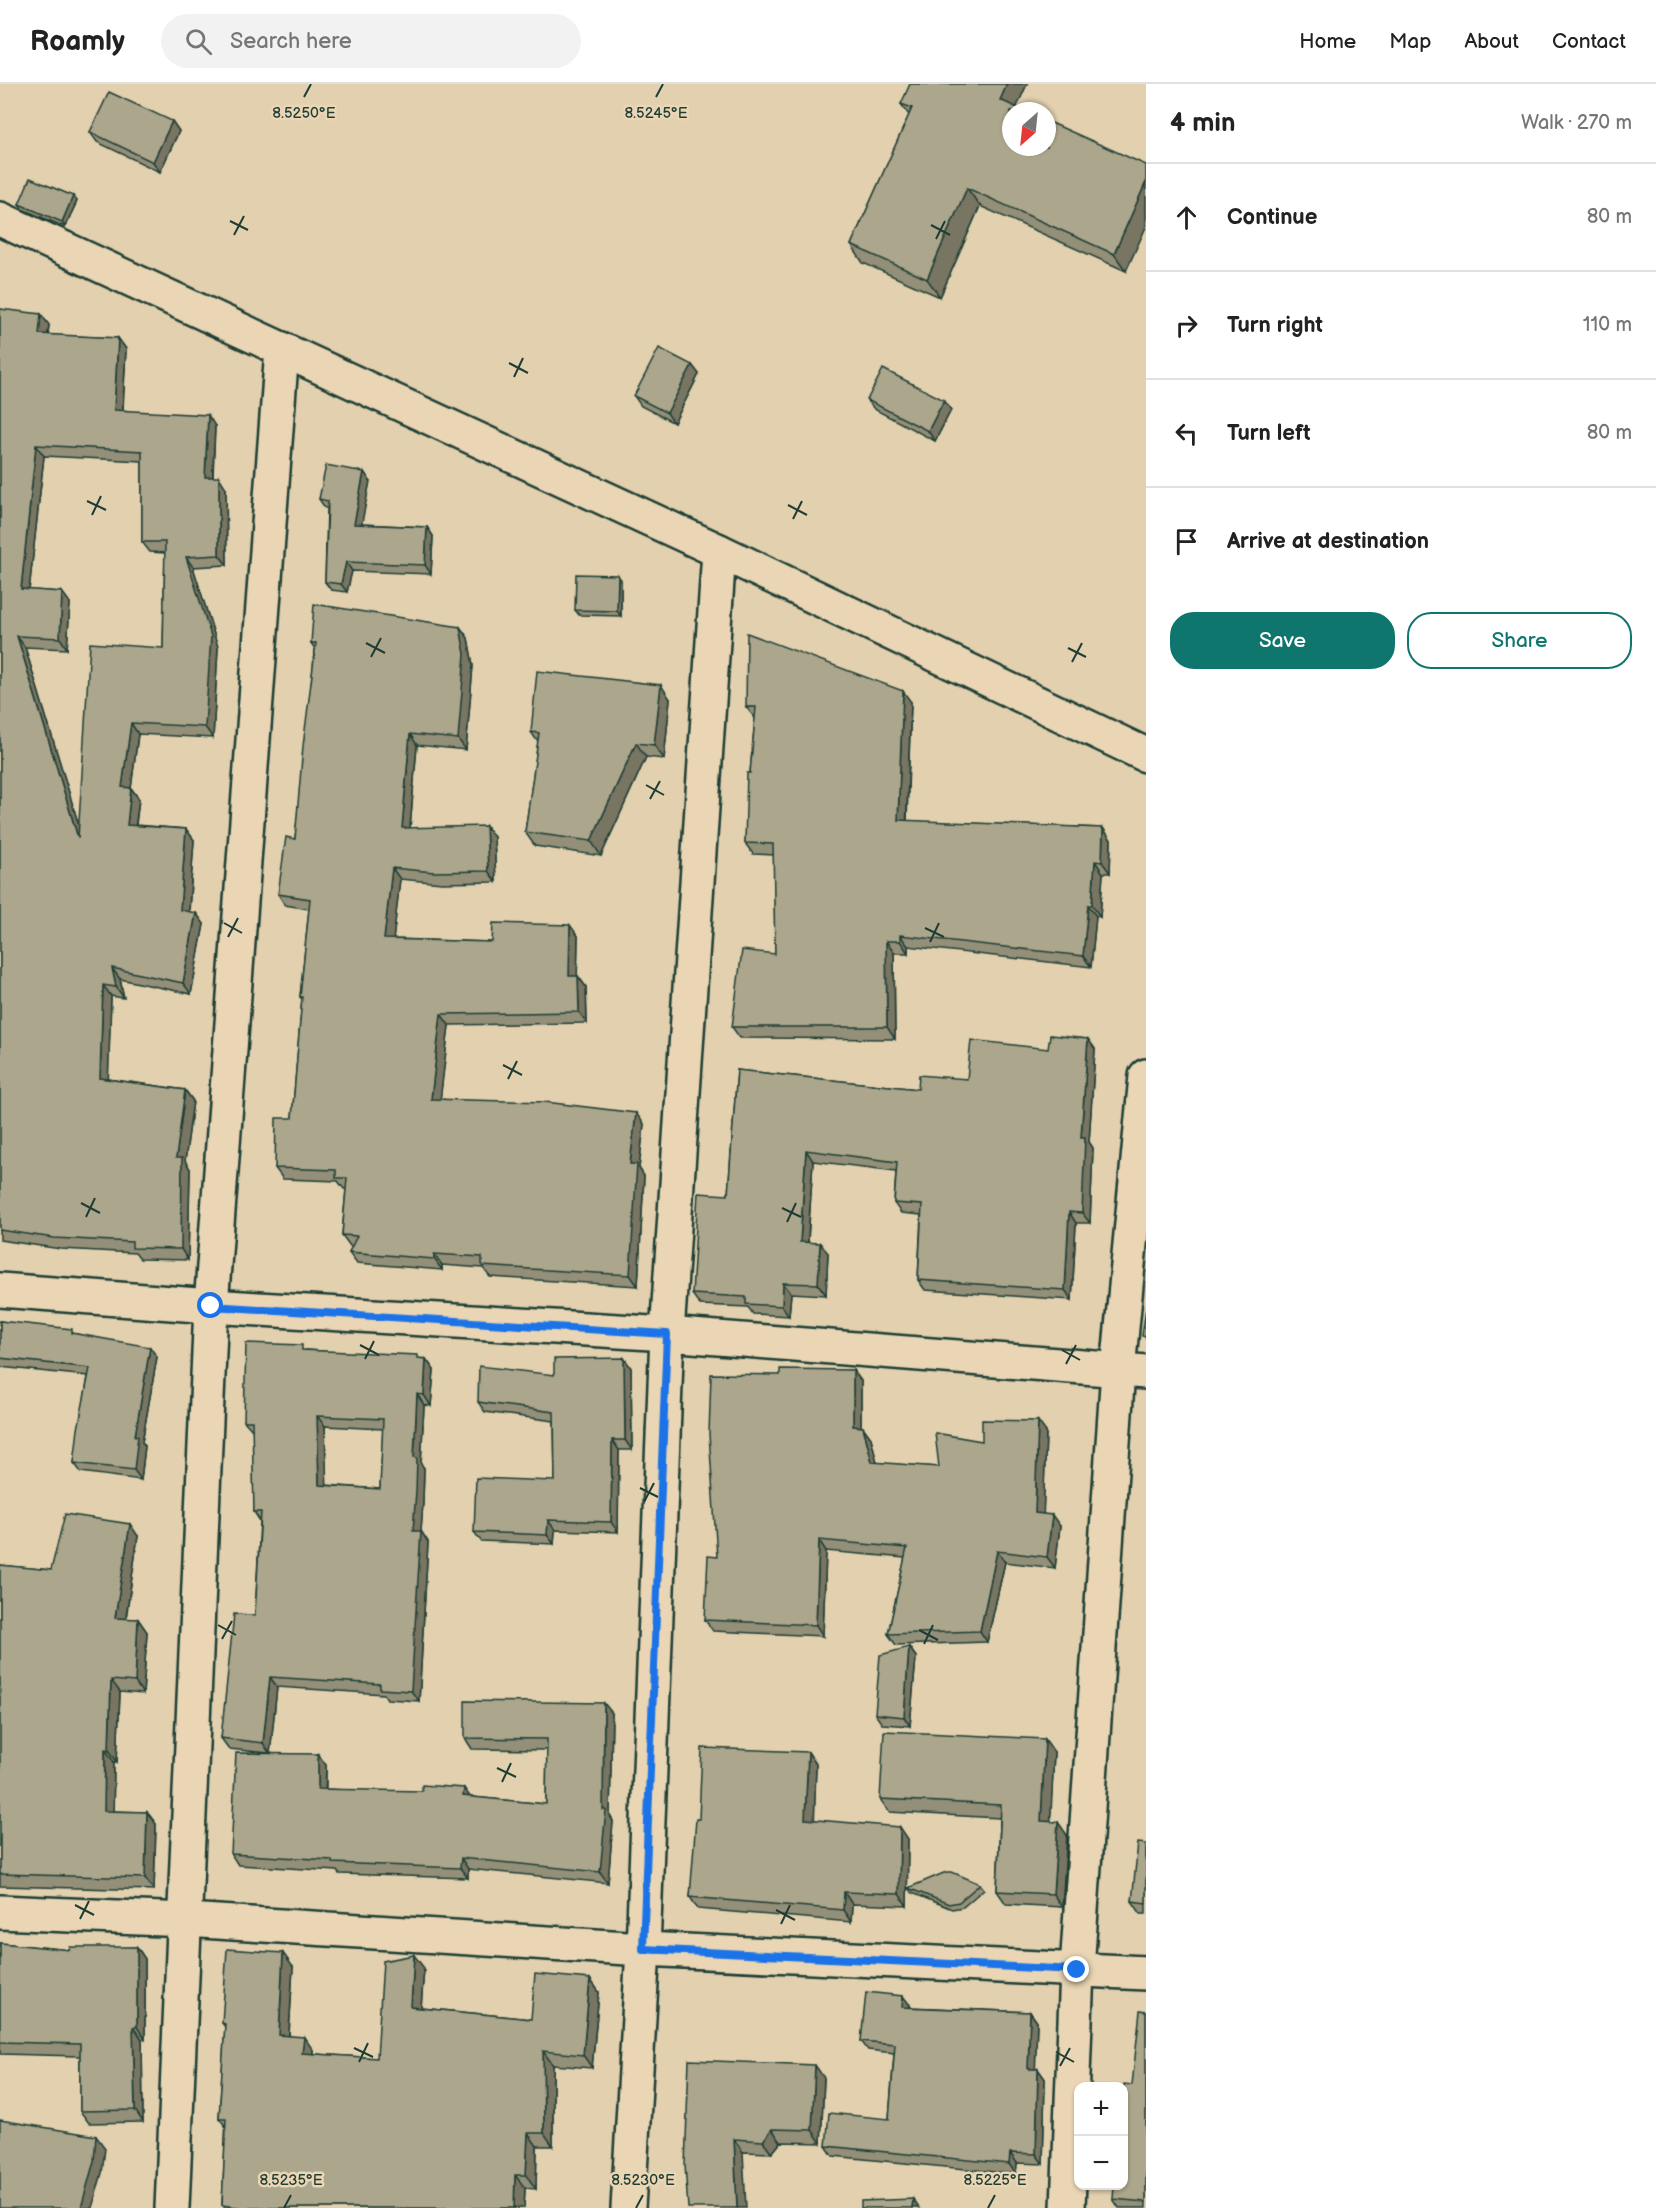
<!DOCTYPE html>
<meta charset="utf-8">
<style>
body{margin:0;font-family:"Balsamiq Sans",sans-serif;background:#f2f2f2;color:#222}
.controls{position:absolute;right:18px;bottom:18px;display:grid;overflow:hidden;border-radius:12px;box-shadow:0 2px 4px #0004}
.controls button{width:54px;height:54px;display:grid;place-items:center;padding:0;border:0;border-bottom:2px solid #e0e0e0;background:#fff;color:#222;font:30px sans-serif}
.compass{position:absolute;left:1002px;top:18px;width:54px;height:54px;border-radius:50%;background:#fff;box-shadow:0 2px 4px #0004;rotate:207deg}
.stop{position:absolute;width:18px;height:18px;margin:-14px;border:4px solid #1a73e8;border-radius:50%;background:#fff}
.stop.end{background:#1a73e8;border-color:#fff;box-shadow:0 2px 6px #0008}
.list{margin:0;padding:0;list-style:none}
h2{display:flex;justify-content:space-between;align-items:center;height:78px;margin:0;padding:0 24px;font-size:26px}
h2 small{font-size:20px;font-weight:400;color:#767676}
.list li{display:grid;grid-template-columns:39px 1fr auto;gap:18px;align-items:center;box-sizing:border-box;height:108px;padding:0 24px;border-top:2px solid #e0e0e0}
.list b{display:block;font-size:22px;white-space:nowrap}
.list em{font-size:20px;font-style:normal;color:#767676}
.actions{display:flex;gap:12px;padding:18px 24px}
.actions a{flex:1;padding:14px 0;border:2px solid #0f766e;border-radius:24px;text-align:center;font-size:21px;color:#0f766e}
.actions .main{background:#0f766e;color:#fff}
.icon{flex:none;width:33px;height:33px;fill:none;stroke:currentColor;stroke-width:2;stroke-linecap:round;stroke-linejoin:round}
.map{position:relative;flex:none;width:1146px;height:2124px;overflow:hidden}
header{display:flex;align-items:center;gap:36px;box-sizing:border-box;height:84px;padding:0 30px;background:#fff;border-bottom:2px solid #e0e0e0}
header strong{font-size:28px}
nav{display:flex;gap:33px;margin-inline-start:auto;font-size:21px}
.search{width:420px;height:54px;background:#f2f2f2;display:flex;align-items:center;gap:15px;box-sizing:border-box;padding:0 21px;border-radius:33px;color:#767676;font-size:22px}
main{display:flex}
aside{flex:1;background:#fff}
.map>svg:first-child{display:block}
</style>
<header>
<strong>Roamly</strong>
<div class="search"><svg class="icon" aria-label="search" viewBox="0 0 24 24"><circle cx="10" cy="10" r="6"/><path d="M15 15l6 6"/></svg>Search here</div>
<nav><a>Home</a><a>Map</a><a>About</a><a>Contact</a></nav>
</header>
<main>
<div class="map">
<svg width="1146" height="2124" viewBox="0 0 1146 2124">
<rect width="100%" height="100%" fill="#e2d0af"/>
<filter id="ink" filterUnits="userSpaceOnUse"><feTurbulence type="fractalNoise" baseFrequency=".0167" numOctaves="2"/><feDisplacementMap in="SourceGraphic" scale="12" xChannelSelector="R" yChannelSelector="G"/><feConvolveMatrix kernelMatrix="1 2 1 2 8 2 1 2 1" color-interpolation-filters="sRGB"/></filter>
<g filter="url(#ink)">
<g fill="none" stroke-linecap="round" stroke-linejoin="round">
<g stroke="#1f3d34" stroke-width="38">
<g id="minor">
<path d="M0,135L719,467L1146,671"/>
<path d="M0,1206L211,1222L667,1250L1146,1288"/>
<path d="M0,1828L186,1836L643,1865L1146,1889"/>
<path d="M172,2124L211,1222L282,265"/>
<path d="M628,2124L643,1865L667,1250L719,467"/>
<path d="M1068,2124L1077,1885L1118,1286L1146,992"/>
</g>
</g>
<use href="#minor" stroke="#ead6b4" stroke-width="33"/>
</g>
<g fill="#938f78" stroke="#1f3d34" stroke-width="1.5" fill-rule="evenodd">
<path d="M1027,0L1016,23L1047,63L1126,187L980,122L940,213L863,179L851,161L909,31L901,20Z"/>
<path d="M172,37L179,47L160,88L97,58L90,48Z"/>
<path d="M73,112L77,117L65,143L22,125L19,120Z"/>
<path d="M0,225L49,241L48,251L118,254L126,265L123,326L215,342L213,393L226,404L227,481L193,483L218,563L213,654L138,650L131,704L139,715L136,741L186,745L194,756L189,828L196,829L204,840L191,910L120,895L124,914L111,912L108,995L185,1006L193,1017L185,1077L190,1085L188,1176L140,1175L135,1169L61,1165L0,1156ZM44,372L142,377V458L150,468L165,469L163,564L79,742L25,563L67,565L70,519L62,508L29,506Z"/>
<path d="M692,281L699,290L674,339L641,322L634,312Z"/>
<path d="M867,316H944L951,326L935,357L874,325Z"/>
<path d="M364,388L370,397L361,440L427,443L433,452L431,490L352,487L347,508L331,506L325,498L327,424H325L319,415Z"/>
<path d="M621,496V532L579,531L575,526Z"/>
<path d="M460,543L468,554L473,581L466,666L417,661L410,744L494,753L496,798L442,799L400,795L393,855L492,858L578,852L577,892H578L586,903L587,939L449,941L440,1015L644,1040L639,1084L644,1092L638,1202L490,1193L483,1184L442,1181V1186L357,1179L349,1168L352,1162H350L342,1151L346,1105H344L338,1097L283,1095L275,1084L292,1034L302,915L300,913L309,825L285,821L278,810L295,755L315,565L311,559Z"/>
<path d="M670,615L664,675L646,673L601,772L535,762L525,748L538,658L531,648Z"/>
<path d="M911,618L907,737L1103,744L1111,756L1110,789H1103L1100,833L1096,832L1091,883L908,862V869H894L895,955L740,954L732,943L775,870L774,771L753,770L745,759L750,689L755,634L746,623Z"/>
<path d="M1088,955L1095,965L1089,1058L1093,1064L1090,1139H1076L1072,1216L925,1206L918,1196L921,1131L901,1129L894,1119L896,1087L813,1077L808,1158L828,1169L826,1211L791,1209L789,1232L753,1230L748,1223L700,1221L692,1210L728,1111L737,986L918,1005L967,995L1048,965Z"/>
<path d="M0,1237L76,1250L157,1273L142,1358L145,1362L141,1396L81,1388L74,1379L88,1292L0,1283Z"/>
<path d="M305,1266L426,1275L434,1286L431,1322L424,1321L421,1380L424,1384L423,1418L421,1447L428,1458L419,1617L387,1615L384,1610L277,1603L270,1669L326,1681V1705L470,1713L546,1720L547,1666L472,1665L465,1654L612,1629L610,1732L613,1737L608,1799L468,1785V1794L339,1790L337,1787L238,1781L231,1770L268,1669L229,1665L221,1654L255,1531L260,1437L254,1428L253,1347L244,1337ZM325,1342L383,1345L380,1405L326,1401Z"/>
<path d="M624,1274L631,1284L632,1366H619L618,1448L555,1446L554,1460L481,1457L474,1448L555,1397L554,1337L485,1328L478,1318L554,1291Z"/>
<path d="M853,1286L861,1297V1343H863L871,1354L877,1379L939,1383L982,1357L1046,1348L1043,1430L1060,1442L1055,1484L1005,1478L987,1558L896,1561L888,1550L905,1474L826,1467L823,1552L713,1547L705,1536L717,1473L780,1291Z"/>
<path d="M138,1452L126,1535H138L147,1548L143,1610L120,1608L117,1678H114L113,1727L147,1728L156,1740L154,1806L0,1802V1481L51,1486Z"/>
<path d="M909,1563L916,1573L910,1642L882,1640L875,1630Z"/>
<path d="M808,1668L816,1680L814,1736L908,1755L907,1822L852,1820L851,1838L698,1825L690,1813L699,1735Z"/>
<path d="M1054,1668L1050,1738L1067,1751L1062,1823L1006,1820L997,1807L1000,1734L889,1728L880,1715Z"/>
<path d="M1146,1760V1830H1141L1132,1817Z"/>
<path d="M980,1800L984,1805L963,1823L952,1825L912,1809L908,1804Z"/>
<path d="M0,1859L70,1866L137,1863L145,1875V1955H142L143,2038L89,2039L80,2027V1972L0,1970Z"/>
<path d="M293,1883L289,1951L313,1966V1970L377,1974L424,1884L421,1924L531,1935L590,1895L599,1908L592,1984L553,1981V2062H537L536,2105L525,2104L524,2124H225L222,2121L226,2043L219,2034L225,1943L222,1939Z"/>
<path d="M910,1921V1923L1030,1928L1037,1938L1035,1985H1038L1045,1995L1043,2080L1017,2079L1016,2090L833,2072L826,2062L889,2035L894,1969L868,1966L861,1957Z"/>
<path d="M1146,1928V2124H1119L1113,2115L1124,2102Z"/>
<path d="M824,1994L821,2059L781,2058L772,2069L743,2068L685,2081Z"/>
</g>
<g fill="#787462" stroke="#1f3d34" stroke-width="1.5">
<path d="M1007,0H1027L1015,27L1000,16Z"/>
<path d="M172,37L179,47L160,88L153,78Z"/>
<path d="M1146,98V143L1126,187L1114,170Z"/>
<path d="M967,104L980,122L940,213L927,195Z"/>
<path d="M73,112L77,117L65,143L62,138Z"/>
<path d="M41,230L49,241L46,261L39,250Z"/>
<path d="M118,254L126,265L122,337L114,326Z"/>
<path d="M692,281L699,290L674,339L667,329Z"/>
<path d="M944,316L951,326L935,357L928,347Z"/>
<path d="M208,331L215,342L212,404L205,393Z"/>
<path d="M36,361L44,372L28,516L21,505Z"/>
<path d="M364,388L370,397L360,449L354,440Z"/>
<path d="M219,393L226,404L227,481L219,471Z"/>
<path d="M427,443L433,452L431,490L425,481Z"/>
<path d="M186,473L193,483L218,563L213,654L205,643Z"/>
<path d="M346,478L352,487L347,508L341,500Z"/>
<path d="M618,491L621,496V532L617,527Z"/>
<path d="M62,508L70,519L67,565L60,554Z"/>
<path d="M460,543L468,554L473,581L466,666L458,655Z"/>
<path d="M17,552L25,563L86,765L78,754Z"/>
<path d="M661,601L670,615L664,675L654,661Z"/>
<path d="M903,607L911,618L906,748L898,736Z"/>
<path d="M131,639L138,650L130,713L122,703Z"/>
<path d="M410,650L417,661L409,755L402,744Z"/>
<path d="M636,659L646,673L601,772L591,757Z"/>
<path d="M131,704L139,715L134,752L127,741Z"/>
<path d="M486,742L494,753L496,798L488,787Z"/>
<path d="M1103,744L1111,756L1110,789L1102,778Z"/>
<path d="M186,745L194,756L188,837L180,826Z"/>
<path d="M1095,777L1103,789L1100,833L1092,821Z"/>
<path d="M392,784L400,795L392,866L384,855Z"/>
<path d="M1088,821L1096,832L1091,883L1083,872Z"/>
<path d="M196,829L204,840L191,910L183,899Z"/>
<path d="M570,841L578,852L577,903L569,892Z"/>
<path d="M900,851L908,862V869L900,857Z"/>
<path d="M886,857L894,869L895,955L887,943Z"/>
<path d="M112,884L120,895L124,914L116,903Z"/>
<path d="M578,892L586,903L587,939L579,928Z"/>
<path d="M103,901L111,912L108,1005L100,994Z"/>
<path d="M441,930L449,941L439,1026L431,1015Z"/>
<path d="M1088,955L1095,965L1089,1058L1093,1064L1090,1139L1082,1129L1081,1053Z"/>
<path d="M185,1006L193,1017L185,1077L190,1085L188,1176L181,1165L176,1074Z"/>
<path d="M636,1029L644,1040L639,1084L644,1092L638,1202L630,1191V1080Z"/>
<path d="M806,1066L813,1077L807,1168L800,1158Z"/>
<path d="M1069,1128L1076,1139L1072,1216L1065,1206Z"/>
<path d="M820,1159L828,1169L826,1211L818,1200Z"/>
<path d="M434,1170L442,1181V1186L434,1175Z"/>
<path d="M783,1199L791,1209L789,1232L782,1222Z"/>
<path d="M150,1263L157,1273L142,1358L145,1362L141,1396L134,1386L135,1352Z"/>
<path d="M624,1274L631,1284L632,1366L625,1356Z"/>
<path d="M426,1275L434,1286L431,1322L424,1311Z"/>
<path d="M853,1286L861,1297V1353L853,1342Z"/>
<path d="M417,1310L424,1321L421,1380L424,1384L423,1418L421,1447L428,1458L419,1617L411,1607L414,1373Z"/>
<path d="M317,1332L325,1342L327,1411L319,1401Z"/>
<path d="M1038,1337L1046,1348L1043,1440L1035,1429Z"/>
<path d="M863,1343L871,1354L880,1390L872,1378Z"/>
<path d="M612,1356L619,1366L618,1448L611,1438Z"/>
<path d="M1052,1431L1060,1442L1055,1484L1047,1473Z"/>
<path d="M548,1436L555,1446L554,1460L547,1451Z"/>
<path d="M130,1440L138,1452L124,1546L115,1534Z"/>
<path d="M819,1456L826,1467L823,1552L816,1541Z"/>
<path d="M997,1467L1005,1478L987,1558L980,1547Z"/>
<path d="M138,1535L147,1548L143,1610L135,1598Z"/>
<path d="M909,1563L916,1573L910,1642L904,1633Z"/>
<path d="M270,1593L277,1603L270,1670L263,1659Z"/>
<path d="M111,1596L120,1608L117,1678L109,1666Z"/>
<path d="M604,1619L612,1629L610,1732L613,1737L608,1799L600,1788L603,1726Z"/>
<path d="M1045,1655L1054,1668L1050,1750L1041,1737Z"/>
<path d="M105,1665L114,1678L113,1739L104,1727Z"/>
<path d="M808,1668L816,1680L814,1747L805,1735Z"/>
<path d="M318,1670L326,1681L325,1716L318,1705Z"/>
<path d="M464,1704L471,1714L463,1712Z"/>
<path d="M147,1728L156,1740L154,1806L145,1794Z"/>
<path d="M1058,1738L1067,1751L1062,1823L1053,1810Z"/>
<path d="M900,1743L908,1755L907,1822L899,1810Z"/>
<path d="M461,1774L468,1785V1794L460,1784Z"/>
<path d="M844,1808L852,1820L851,1838L843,1826Z"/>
<path d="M137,1863L145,1875V1955L137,1943Z"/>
<path d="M283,1869L293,1883L288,1964L279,1951Z"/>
<path d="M414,1871L424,1884L420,1936L411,1923Z"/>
<path d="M590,1895L599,1908L592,1984L583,1971Z"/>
<path d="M903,1912L910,1921L909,1933L902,1923Z"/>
<path d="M1030,1928L1037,1938L1035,1995L1028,1985Z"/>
<path d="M133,1943L142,1955L143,2038L135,2026Z"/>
<path d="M304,1953L313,1966L312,1982L302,1969Z"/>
<path d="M543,1967L553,1981V2062L544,2049Z"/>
<path d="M815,1981L824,1994L821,2059L812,2046Z"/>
<path d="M1038,1985L1045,1995L1043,2080L1036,2070Z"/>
<path d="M772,2045L781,2058L772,2069L763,2057Z"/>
<path d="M528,2049L537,2062L536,2105L526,2091Z"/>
<path d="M96,2052L105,2064L102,2089L92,2124H81Z"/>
<path d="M734,2055L743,2068L746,2124H737Z"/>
<path d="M1010,2069L1017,2079L1016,2090L1009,2080Z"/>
<path d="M515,2091L525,2104L524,2124H514Z"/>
<path d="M913,2115L919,2124H912Z"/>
</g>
<g fill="#aba68c" stroke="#1f3d34" stroke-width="1.5" fill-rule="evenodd">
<path d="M910,0H1007L1000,16L1025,27H1011V63H1047V37L1146,81V98L1114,170L967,104L927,195L851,161L912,24L901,20Z"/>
<path d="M109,8L172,37L153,78L90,48Z"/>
<path d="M30,94L73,112L62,138L19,120Z"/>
<path d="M0,225L41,230L39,250L118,254L114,326L208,331L205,393H219V471L186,473L211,552L205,643L131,639L122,703L131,704L127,741L186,745L180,826L196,829L183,899L112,884L116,903L103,901L100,994L185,1006L176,1074H182L181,1165L132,1164V1158L54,1154L0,1146ZM36,361L142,367V458H165L163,564L90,559L78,754L17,552L60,554L62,508L21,505Z"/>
<path d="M659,264L692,281L667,329L634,312Z"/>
<path d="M883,285L944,316L928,347L867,316Z"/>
<path d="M326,381L364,388L354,440L427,443L425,481L346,478L341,500L325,498L328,417L319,415Z"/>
<path d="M576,490L618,491L617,527L575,526Z"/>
<path d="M314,520L460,543L465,570L458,655L410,650L402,744L486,742L488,787L434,788L392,784L384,855L492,858L493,839L570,841L569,892H578L579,928L441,930L431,1015L545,1018L636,1029L630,1080H637L630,1191L482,1182V1173L434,1170V1175L349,1168L357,1152L342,1151L347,1094H336V1086L275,1084L276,1034H292L302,913H300L310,815L278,810L286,753L295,755L303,662L316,559H311Z"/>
<path d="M747,549L903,607L898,736L1103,744L1102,778L1095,777L1092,821H1088L1083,872L900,851V857H886L887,943H732L742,866L775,870L773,760L745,759L747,689H750L756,623H746Z"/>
<path d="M537,587L661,601L654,661L636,659L591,757L525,748L539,649L531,648Z"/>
<path d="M1050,951L1088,955L1081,1053H1085L1082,1129L1069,1128L1065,1206L918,1196L922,1121L894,1119L897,1078L806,1066L800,1158L820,1159L818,1200L783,1199L782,1222L746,1220V1213L692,1210L698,1109L728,1111L737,986L918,1005L919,991L967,995L971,956L1048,965Z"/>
<path d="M1146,1224V1253L1142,1252Z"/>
<path d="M0,1237L72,1245V1249L150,1263L135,1352H138L134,1386L74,1379L78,1345L90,1284L0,1274Z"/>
<path d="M246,1259L302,1261V1266L418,1271V1274L426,1275L424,1311L417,1310L414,1373L417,1374L416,1407L413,1447H421L411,1607L380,1605V1600L270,1593L263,1659L221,1654L234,1530L255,1531L261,1428H254L252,1337H244ZM317,1332L383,1335L380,1405L319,1401Z"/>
<path d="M624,1274L625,1356H612L611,1438L548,1436L547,1451L474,1448L476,1394L555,1397L554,1328L478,1318L479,1282L554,1291V1275Z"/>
<path d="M780,1285L853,1286V1342L863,1343L872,1378L939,1383L935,1349L982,1357V1336L1038,1337L1035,1429L1052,1431L1047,1473L997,1467L980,1547L888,1550L907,1464L819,1456L816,1541L705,1536L708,1472L717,1473L709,1350L711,1290L780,1291Z"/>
<path d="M65,1430L130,1440L115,1534L138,1535L135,1598L111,1596L109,1666L105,1665L104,1727L147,1728L145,1794L0,1790V1481L51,1486Z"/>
<path d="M909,1563L904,1633L875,1630L880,1571Z"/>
<path d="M465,1617L604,1619L603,1726H606L600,1788L461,1774L460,1784L332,1779V1776L231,1770L236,1669L318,1670V1705L422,1707V1701L464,1704L463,1712L546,1720L547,1655L465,1654Z"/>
<path d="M884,1647L1045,1655L1041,1737L1058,1738L1053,1810L997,1807L1001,1721L880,1715Z"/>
<path d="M702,1664L808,1668L805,1735L900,1743L899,1810L844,1808L843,1826L690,1813L696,1735H699Z"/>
<path d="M1138,1759L1146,1760V1819L1132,1817Z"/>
<path d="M946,1788H952L980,1800L959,1818L949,1820L908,1804Z"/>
<path d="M0,1859L70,1866V1863H137V1943H133L135,2026L80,2027V1960L0,1958Z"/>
<path d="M227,1865L283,1869L279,1951L304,1953L302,1969L377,1974L383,1877L414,1871L411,1923L531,1935L535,1890L590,1895L583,1971L543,1967L544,2049H528L526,2091H515L514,2124H244L222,2121L226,2034H219L225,1940L222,1939Z"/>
<path d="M866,1908L903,1912L902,1923L1030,1928L1028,1985H1038L1036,2070L1010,2069L1009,2080L826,2062L829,2029L889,2035L895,1960L861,1957Z"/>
<path d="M1140,1927L1146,1928V2118L1113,2115L1114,2102H1124V2000L1132,2001Z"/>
<path d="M689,1976L815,1981L812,2046L772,2045L763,2057L734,2055L737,2124H688L685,2081Z"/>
<path d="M0,2036L96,2052L94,2077L81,2124H0Z"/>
<path d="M913,2115L912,2124H861V2117Z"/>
</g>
</g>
<g fill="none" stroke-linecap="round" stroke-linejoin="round" filter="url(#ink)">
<path stroke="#1a73e8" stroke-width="8" d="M211,1222L667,1250L643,1865L1077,1886"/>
</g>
<path fill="none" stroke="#1f3d34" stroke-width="2" d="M304,13L311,0M656,13L663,0M230,137L248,146M931,141L950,151M234,151L244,132M936,155L945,137M509,279L528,289M514,293L523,274M87,417L106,426M788,421L807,431M92,431L101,412M793,435L802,417M366,559L385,569M1068,564L1086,573M371,573L381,554M1072,578L1082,559M646,701L664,711M650,715L660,697M224,839L242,849M925,844L944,853M228,853L238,834M930,858L939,839M503,981L522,991M508,995L517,977M81,1119L100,1129M782,1124L801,1133M86,1133L95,1114M787,1138L796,1119M360,1261L379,1271M1062,1266L1080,1276M365,1275L374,1257M1066,1280L1076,1261M640,1404L658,1413M644,1418L654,1399M218,1541L236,1551M919,1546L938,1556M222,1555L232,1537M924,1560L933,1541M497,1684L516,1693M502,1698L511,1679M75,1821L94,1831M776,1826L795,1836M80,1835L89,1817M781,1840L790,1821M354,1964L373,1973M1056,1968L1074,1978M359,1978L368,1959M1060,1982L1070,1964M284,2124L291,2111M636,2124L643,2111M988,2124L995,2111"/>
<g font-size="15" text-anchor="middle" fill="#1f3d34" stroke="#ead6b4" stroke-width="5" stroke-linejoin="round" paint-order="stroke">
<text x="304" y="34">8.5250°E</text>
<text x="656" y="34">8.5245°E</text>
<text x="291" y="2101">8.5235°E</text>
<text x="643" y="2101">8.5230°E</text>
<text x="995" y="2101">8.5225°E</text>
</g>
</svg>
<div class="controls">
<button>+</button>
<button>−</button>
</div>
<svg class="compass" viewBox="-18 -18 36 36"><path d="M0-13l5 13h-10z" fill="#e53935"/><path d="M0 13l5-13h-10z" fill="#767676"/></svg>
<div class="stop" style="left:211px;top:1222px"></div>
<div class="stop end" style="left:1077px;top:1886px"></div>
</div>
<aside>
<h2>4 min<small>Walk · 270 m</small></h2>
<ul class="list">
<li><svg class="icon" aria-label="ahead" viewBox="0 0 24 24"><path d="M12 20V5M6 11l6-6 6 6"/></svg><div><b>Continue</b></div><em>80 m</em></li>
<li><svg class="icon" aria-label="right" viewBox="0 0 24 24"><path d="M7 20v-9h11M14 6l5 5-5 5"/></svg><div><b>Turn right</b></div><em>110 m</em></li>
<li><svg class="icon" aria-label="left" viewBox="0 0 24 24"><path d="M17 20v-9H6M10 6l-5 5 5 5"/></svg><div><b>Turn left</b></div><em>80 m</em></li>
<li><svg class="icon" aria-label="arrive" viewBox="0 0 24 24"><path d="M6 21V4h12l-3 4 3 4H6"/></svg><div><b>Arrive at destination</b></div></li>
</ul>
<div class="actions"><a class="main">Save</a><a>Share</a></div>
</aside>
</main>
